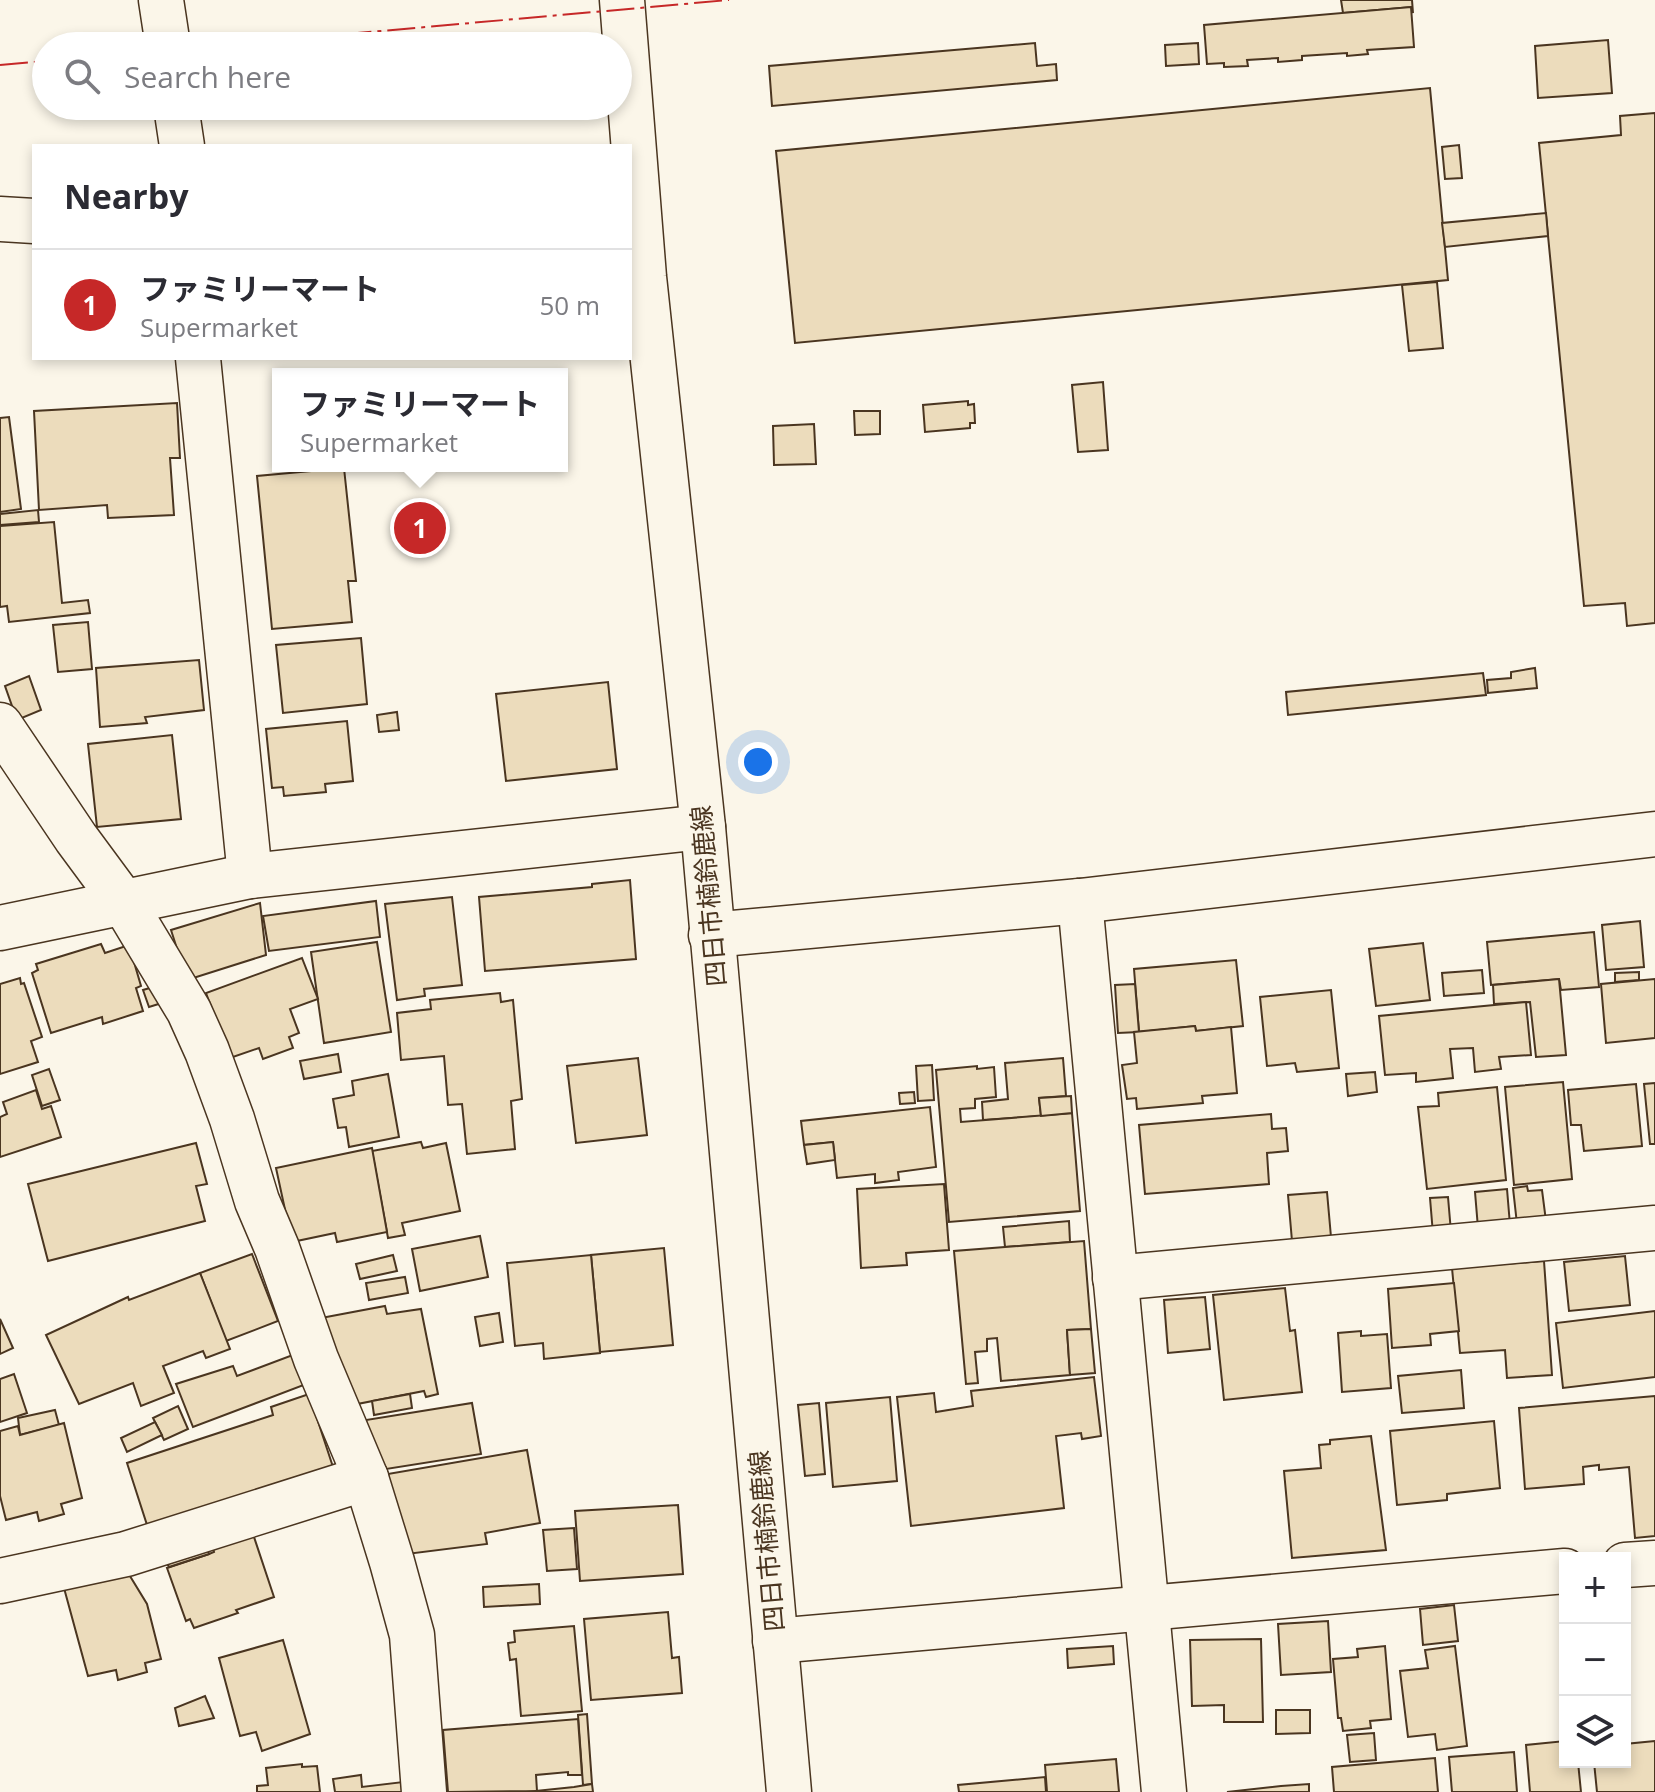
<!DOCTYPE html>
<meta charset="utf-8">
<style>
body{margin:0;font-family:"Open Sans","Noto Sans JP",sans-serif;background:#f7f7f7;color:#2b2b33}
.controls{position:absolute;right:24px;bottom:24px;display:grid;overflow:hidden;border-radius:0px;box-shadow:0 4px 12px #0003}
.controls button{width:72px;height:72px;display:grid;place-items:center;padding:0;border:0;border-bottom:2px solid #e1e1e2;background:#fff;color:#2b2b33;font:40px sans-serif}
.you{position:absolute;left:758px;top:762px;width:28px;height:28px;margin:-20px;border:6px solid #fff;border-radius:50%;background:#1a73e8;box-shadow:0 0 0 12px #1a73e833}
.badge{display:grid;place-items:center;width:52px;height:52px;border-radius:50%;background:#c62828;color:#fff;font-size:26px;font-weight:700}
.pin{position:absolute;translate:-50% -50%;border:4px solid #fff;box-shadow:0 2px 8px #0006}
.popup{position:absolute;left:272px;top:368px;width:296px;height:104px;box-sizing:border-box;display:grid;place-content:center;border-radius:0px;background:#fff;filter:drop-shadow(0 2px 6px #0005);font-size:26px;white-space:nowrap;color:#7c7c81}
.popup b{font-size:30px;color:#2b2b33}
.popup::after{content:'';position:absolute;left:50%;top:100%;margin-left:-16px;border:16px solid transparent;border-top-color:#fff}
.list{margin:0;padding:0;list-style:none}
h2{display:flex;justify-content:space-between;align-items:center;height:104px;margin:0;padding:0 32px;font-size:34px}
h2 small{font-size:26px;font-weight:400;color:#7c7c81}
.list li{display:grid;grid-template-columns:52px 1fr auto;gap:24px;align-items:center;box-sizing:border-box;height:112px;padding:0 32px;border-top:2px solid #e1e1e2}
.list b{display:block;font-size:30px;white-space:nowrap}
.list p{margin:0;font-size:26px;white-space:nowrap;color:#7c7c81}
.list em{font-size:26px;font-style:normal;color:#7c7c81}
.icon{flex:none;width:44px;height:44px;fill:none;stroke:currentColor;stroke-width:2;stroke-linecap:round;stroke-linejoin:round}
.map{position:relative;flex:none;width:1655px;height:1792px;overflow:hidden}
.search{position:absolute;background:#fff;box-shadow:0 4px 12px #0003;left:32px;top:32px;width:600px;height:88px;display:flex;align-items:center;gap:20px;box-sizing:border-box;padding:0 28px;border-radius:44px;color:#7c7c81;font-size:30px}
.panel{position:absolute;background:#fff;box-shadow:0 4px 12px #0003;left:32px;top:144px;width:600px;height:216px;border-radius:0px}
.map>svg:first-child{display:block}
</style>
<div class="map">
<svg width="1655" height="1792" viewBox="0 0 1655 1792">
<rect width="100%" height="100%" fill="#fbf6e9"/>
<g fill="#ecdcbc" stroke="#4a3520" stroke-width="2">
<path d="M1341,0H1412L1413,13L1411,7L1343,13Z"/>
<path d="M1411,7L1414,47L1367,50L1368,54L1347,56V53L1302,56V60L1278,62V58L1247,60L1248,66L1224,67V63L1207,64L1204,25Z"/>
<path d="M1608,40L1612,93L1538,98L1535,46Z"/>
<path d="M1035,43L1037,66L1056,64L1057,80L772,106L769,66Z"/>
<path d="M1198,43L1199,64L1166,66L1165,45Z"/>
<path d="M1430,88L1448,280L795,343L776,151Z"/>
<path d="M1655,113V623L1627,626L1625,603L1584,606L1539,143L1621,135L1620,116Z"/>
<path d="M1459,145L1462,178L1445,179L1442,147Z"/>
<path d="M1546,213L1548,236L1445,247L1442,223Z"/>
<path d="M1437,282L1443,348L1409,351L1402,285Z"/>
<path d="M1103,382L1108,450L1078,452L1072,385Z"/>
<path d="M968,401V405L974,404L975,423H970V428L925,432L923,405Z"/>
<path d="M177,403L180,458H170L174,515L108,518L107,505L39,510L34,411Z"/>
<path d="M854,411H880V434L855,435Z"/>
<path d="M9,417L21,509L0,512V418Z"/>
<path d="M814,424L816,464L774,465L773,426Z"/>
<path d="M344,468L356,581H348L352,622L272,629L257,476Z"/>
<path d="M38,510L39,522L0,525V514Z"/>
<path d="M54,522L62,603L88,600L90,613L9,622L7,606L0,607V526Z"/>
<path d="M88,622L92,669L58,672L53,625Z"/>
<path d="M361,638L367,704L283,713L276,645Z"/>
<path d="M199,660L204,710L145,717L147,723L100,727L96,668Z"/>
<path d="M1535,668L1537,688L1488,693L1487,680L1511,678V672Z"/>
<path d="M1483,673L1486,695L1288,715L1286,692Z"/>
<path d="M29,676L41,710L17,720L5,686Z"/>
<path d="M608,682L617,769L506,781L496,694Z"/>
<path d="M397,712L399,730L379,732L377,715Z"/>
<path d="M347,721L353,781L325,784L326,792L284,796L283,787L272,788L266,729Z"/>
<path d="M172,735L181,819L97,827L88,744Z"/>
<path d="M630,880L636,959L485,971L479,897L592,887V884Z"/>
<path d="M452,897L462,985L424,989L425,996L397,1000L385,904Z"/>
<path d="M376,901L380,937L269,951L263,916Z"/>
<path d="M260,903L266,955L187,980L171,930Z"/>
<path d="M1640,921L1644,967L1606,970L1602,925Z"/>
<path d="M1594,932L1599,987L1561,990L1559,979L1491,985L1487,942Z"/>
<path d="M377,942L391,1032L324,1043L311,952Z"/>
<path d="M1423,943L1430,1000L1376,1006L1369,949Z"/>
<path d="M101,944L105,953L129,945L141,986L136,988L143,1011L103,1024L102,1017L51,1033L32,973L38,970L36,964Z"/>
<path d="M302,958L318,999L290,1009L299,1033L289,1037L293,1048L263,1059L259,1048L230,1058L206,993Z"/>
<path d="M1236,960L1243,1026L1196,1031L1195,1026L1139,1032L1134,969Z"/>
<path d="M1482,970L1484,993L1444,996L1442,973Z"/>
<path d="M1639,972V980L1615,982V973Z"/>
<path d="M20,978L21,984L24,983L42,1037L31,1041L38,1062L0,1074V984Z"/>
<path d="M1559,979L1566,1055L1536,1057L1530,1002L1494,1004L1493,985Z"/>
<path d="M1655,979V1038L1606,1043L1601,984Z"/>
<path d="M1135,984L1139,1032L1118,1033L1115,985Z"/>
<path d="M160,985L165,1002L149,1007L143,990Z"/>
<path d="M1331,990L1339,1068L1297,1072L1295,1063L1267,1066L1260,997Z"/>
<path d="M500,993L501,1002L513,1000L522,1099L511,1101L515,1149L467,1154L462,1104L448,1105L444,1056L401,1060L397,1013L431,1009L430,1000Z"/>
<path d="M1526,1002L1531,1055L1499,1057L1501,1069L1475,1072L1473,1048L1450,1049L1453,1078L1416,1082V1073L1385,1075L1379,1016Z"/>
<path d="M1195,1026L1196,1031L1231,1027L1237,1093L1202,1096L1203,1103L1137,1109L1136,1098L1127,1099L1122,1065L1137,1063L1134,1032Z"/>
<path d="M338,1054L341,1072L304,1079L300,1061Z"/>
<path d="M638,1058L647,1135L576,1143L567,1066Z"/>
<path d="M1063,1058L1066,1096L1039,1098L1041,1116L983,1120L982,1102L1008,1099L1005,1063Z"/>
<path d="M932,1065L934,1100L918,1101L916,1066Z"/>
<path d="M977,1066V1069L994,1067L996,1097L975,1099V1108L960,1109L961,1122L1072,1113L1080,1211L949,1222L936,1070Z"/>
<path d="M49,1069L60,1100L42,1106L32,1075Z"/>
<path d="M1375,1072L1377,1092L1348,1096L1346,1074Z"/>
<path d="M388,1074L399,1137L349,1147L346,1127L338,1128L333,1099L354,1095L352,1081Z"/>
<path d="M1563,1082L1572,1179L1514,1185L1505,1087Z"/>
<path d="M1655,1083V1144H1650L1644,1084Z"/>
<path d="M1636,1084L1642,1146L1584,1151L1581,1125H1571L1568,1090Z"/>
<path d="M1497,1087L1506,1180L1427,1189L1418,1107L1439,1106L1438,1093Z"/>
<path d="M36,1090L42,1109L51,1106L61,1137L0,1157V1117L7,1114L3,1102Z"/>
<path d="M914,1092L915,1103L900,1104L899,1093Z"/>
<path d="M1071,1096L1072,1113L1041,1116L1039,1098Z"/>
<path d="M930,1107L936,1167L898,1172L899,1180L875,1183V1174L837,1178L833,1142L804,1145L801,1121Z"/>
<path d="M1271,1114L1272,1129L1286,1128L1288,1151L1267,1153L1269,1184L1145,1194L1139,1125Z"/>
<path d="M421,1142L423,1148L446,1143L460,1211L402,1223L405,1235L388,1238L372,1151Z"/>
<path d="M833,1142L835,1160L807,1164L804,1145Z"/>
<path d="M196,1143L207,1184L196,1186L205,1221L48,1261L28,1184Z"/>
<path d="M372,1148L387,1232L337,1242L335,1233L292,1242L276,1168Z"/>
<path d="M944,1184L949,1250L906,1253L907,1265L861,1268L857,1189Z"/>
<path d="M1527,1186L1528,1191L1542,1190L1546,1221L1517,1224L1513,1188Z"/>
<path d="M1507,1189L1510,1225L1478,1228L1475,1192Z"/>
<path d="M1327,1192L1331,1237L1292,1241L1288,1195Z"/>
<path d="M1448,1197L1451,1232L1433,1234L1430,1198Z"/>
<path d="M1069,1221L1070,1242L1005,1247L1003,1227Z"/>
<path d="M480,1236L488,1277L420,1291L412,1249Z"/>
<path d="M1084,1241L1091,1329L1067,1330L1070,1375L1001,1381L997,1338L987,1339V1351L975,1352L978,1383L966,1384L954,1251Z"/>
<path d="M664,1248L673,1345L600,1352L591,1255Z"/>
<path d="M252,1254L278,1321L226,1341L200,1273Z"/>
<path d="M393,1255L397,1271L360,1279L356,1264Z"/>
<path d="M591,1255L600,1353L544,1359L543,1343L515,1346L507,1263Z"/>
<path d="M1625,1256L1630,1305L1569,1311L1564,1262Z"/>
<path d="M1544,1261L1552,1375L1507,1378L1505,1350L1460,1353L1452,1268Z"/>
<path d="M200,1273L230,1349L206,1358L203,1351L163,1366L174,1393L141,1406L133,1383L79,1404L46,1335L128,1297L129,1300Z"/>
<path d="M405,1277L408,1293L369,1300L366,1283Z"/>
<path d="M1454,1283L1459,1331L1430,1334L1431,1345L1392,1348L1388,1289Z"/>
<path d="M1285,1288L1290,1331L1295,1330L1302,1392L1224,1400L1213,1295Z"/>
<path d="M1205,1297L1210,1349L1168,1353L1164,1300Z"/>
<path d="M385,1306L387,1314L421,1309L438,1394L426,1397L424,1391L352,1405L321,1318Z"/>
<path d="M1655,1311V1377L1563,1388L1556,1323Z"/>
<path d="M499,1313L503,1342L480,1346L475,1317Z"/>
<path d="M0,1319L13,1348L0,1354Z"/>
<path d="M1091,1329L1095,1373L1070,1375L1067,1330Z"/>
<path d="M1361,1331V1336L1387,1334L1391,1388L1342,1392L1338,1333Z"/>
<path d="M298,1353L309,1383L193,1427L176,1384L233,1366L237,1376Z"/>
<path d="M1461,1370L1464,1408L1402,1413L1398,1376Z"/>
<path d="M14,1374L27,1413L0,1422V1379Z"/>
<path d="M1094,1377L1101,1436L1082,1439L1081,1433L1056,1436L1064,1508L911,1526L897,1397L934,1393L936,1412L973,1406L971,1391Z"/>
<path d="M309,1394L333,1467L148,1528L127,1463L273,1415L271,1407Z"/>
<path d="M410,1394L412,1408L374,1415L372,1401Z"/>
<path d="M1655,1396V1536L1635,1538L1629,1467L1599,1470V1465L1583,1467L1584,1484L1525,1489L1519,1408Z"/>
<path d="M890,1397L897,1481L833,1487L826,1403Z"/>
<path d="M472,1403L481,1454L380,1470L370,1447L366,1420Z"/>
<path d="M819,1403L825,1474L805,1476L798,1405Z"/>
<path d="M178,1406L188,1429L164,1440L153,1418Z"/>
<path d="M55,1410L59,1425L20,1435L18,1418Z"/>
<path d="M1494,1421L1500,1488L1447,1494V1500L1397,1505L1390,1431Z"/>
<path d="M155,1422L162,1435L127,1452L121,1438Z"/>
<path d="M64,1423L82,1498L61,1504L64,1514L39,1521L37,1512L6,1520L0,1496V1431L18,1426L20,1435Z"/>
<path d="M1371,1436L1386,1550L1292,1558L1284,1471L1321,1468L1319,1445L1330,1444V1440Z"/>
<path d="M527,1450L540,1523L485,1533L487,1544L407,1554L382,1475Z"/>
<path d="M678,1505L683,1574L580,1581L575,1511Z"/>
<path d="M574,1528L577,1569L547,1571L543,1530Z"/>
<path d="M252,1531L274,1597L236,1610L238,1613L194,1628L190,1619L186,1621L167,1568L209,1554L214,1552L212,1545Z"/>
<path d="M207,1548L209,1554L169,1567L167,1563Z"/>
<path d="M122,1563L147,1604L161,1659L145,1663L147,1672L118,1680L116,1670L88,1676L61,1577Z"/>
<path d="M539,1584L540,1604L484,1607L483,1587Z"/>
<path d="M1454,1605L1458,1641L1423,1645L1420,1609Z"/>
<path d="M668,1612L672,1658L679,1657L682,1693L591,1700L584,1619Z"/>
<path d="M1328,1621L1331,1672L1281,1675L1278,1624Z"/>
<path d="M574,1626L582,1711L521,1716L516,1659L510,1660L508,1643L515,1642L514,1631Z"/>
<path d="M1261,1639L1263,1722H1224V1705L1192,1706L1190,1640Z"/>
<path d="M283,1640L310,1734L262,1751L256,1732L240,1736L219,1658Z"/>
<path d="M1113,1646L1114,1664L1068,1668L1067,1649Z"/>
<path d="M1385,1646L1391,1719L1370,1721L1371,1728L1343,1731L1341,1718H1338L1333,1659L1358,1657L1357,1649Z"/>
<path d="M1455,1646L1467,1746L1437,1750L1435,1734L1408,1737L1400,1671L1428,1668L1425,1650Z"/>
<path d="M205,1696L214,1718L179,1726L175,1708Z"/>
<path d="M1276,1710H1310V1733L1276,1734Z"/>
<path d="M587,1714L592,1784L583,1785L578,1715Z"/>
<path d="M578,1719L582,1775H568V1772L536,1775L537,1791L448,1792L443,1730Z"/>
<path d="M1374,1733L1376,1760L1350,1762L1347,1735Z"/>
<path d="M1565,1741V1762H1578L1581,1792H1530L1526,1745Z"/>
<path d="M1655,1741V1792H1597L1594,1762H1625V1744Z"/>
<path d="M1514,1752L1517,1792H1452L1449,1757Z"/>
<path d="M1435,1758L1438,1792H1334L1332,1767Z"/>
<path d="M1116,1759L1119,1792H1047L1045,1765Z"/>
<path d="M302,1764V1767L317,1766L320,1792H257V1786L268,1785L266,1768Z"/>
<path d="M361,1775L362,1787L403,1782L404,1792H335L333,1779Z"/>
<path d="M1045,1777L1046,1792H959L958,1785Z"/>
<path d="M592,1784L593,1792H526L574,1787Z"/>
<path d="M1309,1784V1792H1227L1281,1786Z"/>
</g>
<g fill="none" stroke-linecap="round" stroke-linejoin="round">
<g stroke="#4a3520" stroke-width="47">
<g id="minor">
<path d="M161,0L168,46"/>
<path d="M176,106L182,146"/>
<path d="M198,358L250,876"/>
<path d="M0,725L76,838L124,903L189,1011L207,1051L232,1119L257,1201L277,1248L316,1359L366,1478L392,1562L412,1635L424,1792"/>
<path d="M1080,901L1164,1792"/>
<path d="M0,928L250,876L703,827"/>
<path d="M1115,1278L1655,1228"/>
<path d="M1625,1565L1655,1563"/>
<path d="M0,1581L126,1554L366,1478"/>
<path d="M775,1641L1565,1571"/>
</g>
</g>
<g stroke="#4a3520" stroke-width="47">
<path id="tertiary" d="M711,935L1080,901L1655,834"/>
</g>
<g stroke="#4a3520" stroke-width="47">
<path id="secondary" d="M0,219L34,221"/>
</g>
<g stroke="#4a3520" stroke-width="47">
<path id="primary" d="M622,0L644,277L703,827L789,1792"/>
</g>
<use href="#minor" stroke="#fbf6e9" stroke-width="44"/>
<use href="#tertiary" stroke="#fbf6e9" stroke-width="44"/>
<use href="#secondary" stroke="#fbf6e9" stroke-width="44"/>
<use href="#primary" stroke="#fbf6e9" stroke-width="44"/>
<g stroke="#c62828" stroke-width="2" stroke-dasharray="28 6 4 6" stroke-linecap="butt">
<path d="M212,46L729,0"/>
<path d="M0,65L46,61"/>
</g>
</g>
<g text-anchor="middle" dominant-baseline="central" stroke-width="6" stroke-linejoin="round" paint-order="stroke">
<g font-size="26" fill="#4a3520" stroke="#fbf6e9">
<text transform="translate(708 896) rotate(-95)">四日市楠鈴鹿線</text>
<text transform="translate(766 1541) rotate(-95)">四日市楠鈴鹿線</text>
</g>
</g>
</svg>
<div class="controls">
<button>+</button>
<button>−</button>
<button><svg class="icon" aria-label="layers" viewBox="0 0 24 24"><path d="M12 4l9 5-9 5-9-5zM3 14l9 5 9-5"/></svg></button>
</div>
<div class="you"></div>
<div class="pin badge" style="left:420px;top:528px">1</div>
<div class="popup"><b>ファミリーマート</b>Supermarket</div>
<div class="search"><svg class="icon" aria-label="search" viewBox="0 0 24 24"><circle cx="10" cy="10" r="6"/><path d="M15 15l6 6"/></svg>Search here</div>
<section class="panel">
<h2>Nearby<small></small></h2>
<ul class="list">
<li><span class="badge">1</span><div><b>ファミリーマート</b><p>Supermarket</p></div><em>50 m</em></li>
</ul>
</section>
</div>
